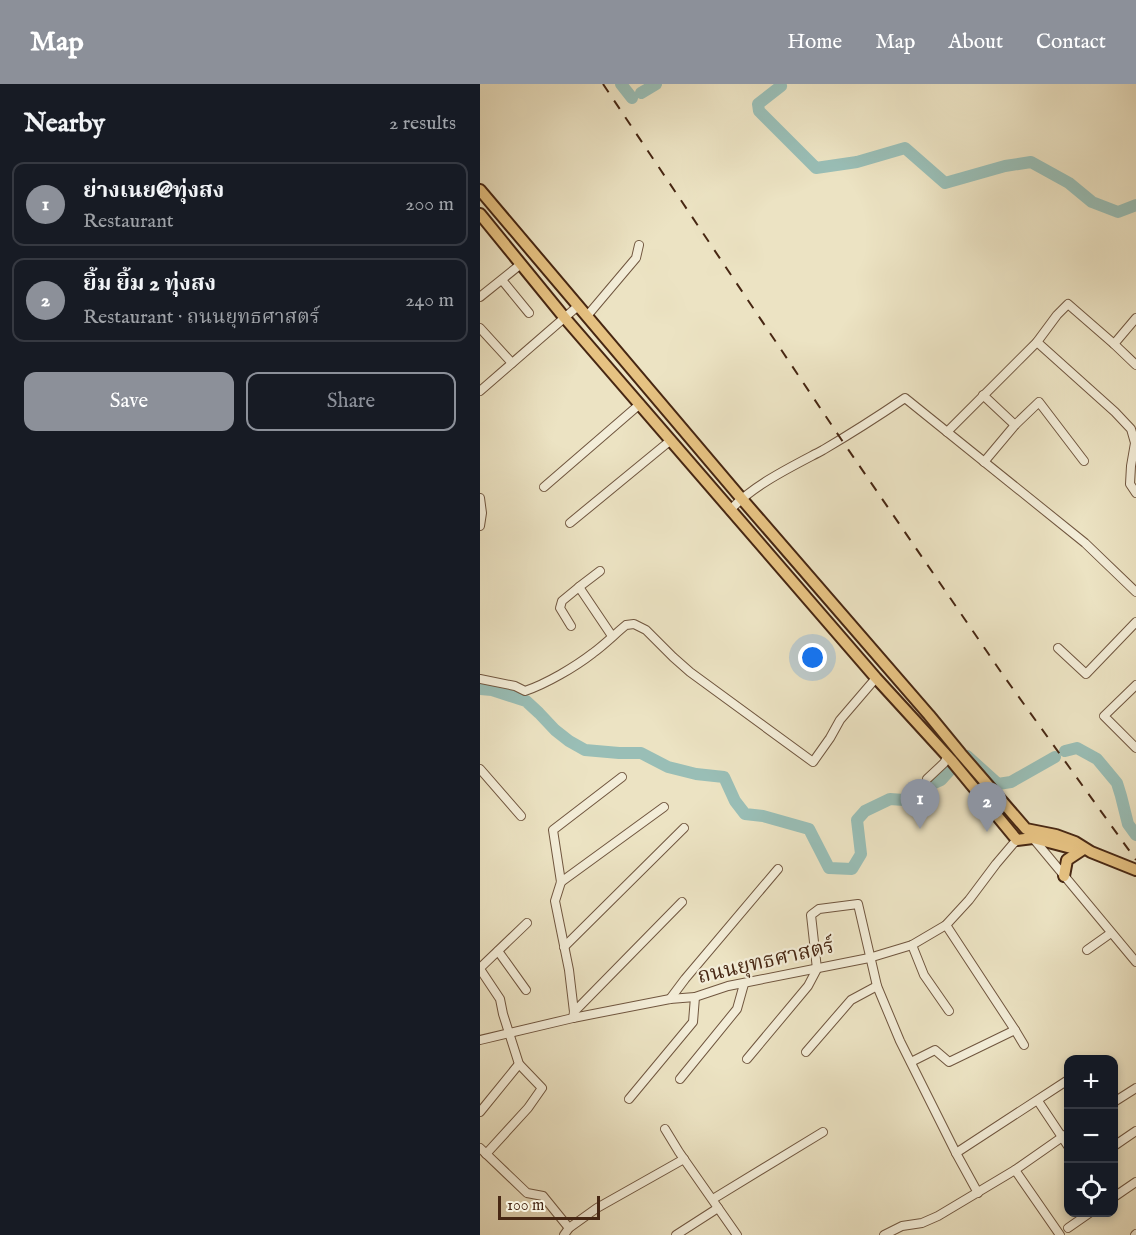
<!DOCTYPE html>
<meta charset="utf-8">
<style>
body{margin:0;font-family:"IM FELL English","Noto Serif Thai",serif;background:#242831;color:#f1f3f6}
.controls{position:absolute;right:18px;bottom:18px;display:grid;overflow:hidden;border-radius:12px;box-shadow:0 3px 9px #0003}
.controls button{width:54px;height:54px;display:grid;place-items:center;padding:0;border:0;border-bottom:2px solid #363941;background:#171b24;color:#f1f3f6;font:30px sans-serif}
.scale{position:absolute;left:18px;bottom:15px;width:102px;box-sizing:border-box;padding-left:6px;border:3px solid #472713;border-top:0;font-size:16px;line-height:21px;white-space:nowrap;color:#472713;-webkit-text-stroke:4px #f3edd8;paint-order:stroke}
.you{position:absolute;left:333px;top:574px;width:21px;height:21px;margin:-15px;border:4px solid #fff;border-radius:50%;background:#1a73e8;box-shadow:0 0 0 9px #1a73e833}
.badge{display:grid;place-items:center;width:39px;height:39px;border-radius:50%;background:#8c9099;color:#fff;font-size:20px;font-weight:700}
.pin{position:absolute;translate:-50% -50px;filter:drop-shadow(0 2px 3px #0008)}
.pin::after{content:'';position:absolute;top:32px;width:21px;height:18px;background:inherit;clip-path:polygon(0 0,100% 0,50% 100%)}
.list{margin:0;padding:0;list-style:none}
h2{display:flex;justify-content:space-between;align-items:center;height:78px;margin:0;padding:0 24px;font-size:26px}
h2 small{font-size:20px;font-weight:400;color:#9ea1a6}
.list li{display:grid;grid-template-columns:39px 1fr auto;gap:18px;align-items:center;box-sizing:border-box;height:84px;margin:0 12px 12px;padding:0 12px;border:2px solid #363941;border-radius:12px}
.list b{display:block;font-size:22px;white-space:nowrap}
.list p{margin:0;font-size:20px;white-space:nowrap;color:#9ea1a6}
.list em{font-size:20px;font-style:normal;color:#9ea1a6}
.actions{display:flex;gap:12px;padding:18px 24px}
.actions a{flex:1;padding:14px 0;border:2px solid #8c9099;border-radius:12px;text-align:center;font-size:21px;color:#8c9099}
.actions .main{background:#8c9099;color:#fff}
.icon{flex:none;width:33px;height:33px;fill:none;stroke:currentColor;stroke-width:2;stroke-linecap:round;stroke-linejoin:round}
.map{position:relative;flex:none;width:656px;height:1151px;overflow:hidden}
header{display:flex;align-items:center;gap:36px;box-sizing:border-box;height:84px;padding:0 30px;background:#8c9099;color:#fff}
header strong{font-size:28px}
nav{display:flex;gap:33px;margin-inline-start:auto;font-size:21px}
main{display:flex}
aside{flex:1;background:#171b24}
.map>svg:first-child{display:block}
</style>
<header>
<strong>Map</strong>
<nav><a>Home</a><a>Map</a><a>About</a><a>Contact</a></nav>
</header>
<main>
<aside>
<h2>Nearby<small>2 results</small></h2>
<ul class="list">
<li><span class="badge">1</span><div><b>ย่างเนย@ทุ่งสง</b><p>Restaurant</p></div><em>200 m</em></li>
<li><span class="badge">2</span><div><b>ยิ้ม ยิ้ม 2 ทุ่งสง</b><p>Restaurant · ถนนยุทธศาสตร์</p></div><em>240 m</em></li>
</ul>
<div class="actions"><a class="main">Save</a><a>Share</a></div>
</aside>
<div class="map">
<svg width="656" height="1151" viewBox="0 0 656 1151">
<rect width="100%" height="100%" fill="#ece3c3"/>
<filter id="stains"><feTurbulence type="fractalNoise" baseFrequency=".00333" numOctaves="4"/><feColorMatrix values="0 0 0 0 .2 0 0 0 0 .09 0 0 0 0 .02 0 0 0 .5 -.17"/></filter>
<radialGradient id="worn" r=".72"><stop offset=".6" stop-color="#630" stop-opacity="0"/><stop offset="1" stop-color="#630" stop-opacity=".3"/></radialGradient>
<g fill="none" stroke-linecap="round" stroke-linejoin="round">
<g stroke="#99beb6" stroke-width="12">
<path d="M141,0L152,14"/>
<path d="M300,0L301,2L278,20L279,27L336,84L377,78L425,64L465,99L525,82L551,78L589,99L612,118L638,128L656,121"/>
<path d="M161,9L176,0"/>
<path d="M0,605L12,606L46,617L59,629L75,646L89,657L105,666L139,669H161L188,683L216,690L244,693L255,717L265,730L283,732L329,745L349,784L372,785L381,770L377,736L385,727L410,715L438,717L452,700L461,696L471,685L487,672L518,700L531,698L575,673"/>
<path d="M585,667L597,664L617,675L637,699L641,712L648,740L656,751"/>
</g>
<g stroke="#70563f" stroke-width="10">
<g id="minor">
<path d="M22,196L49,229"/>
<path d="M0,213L41,180"/>
<path d="M107,232L156,174L159,161"/>
<path d="M0,244L32,279"/>
<path d="M557,258L635,328L651,345L655,359L651,382L650,400L656,409"/>
<path d="M634,260L656,234"/>
<path d="M0,307L98,222"/>
<path d="M503,311L535,341"/>
<path d="M467,348L557,258L577,231L588,220L634,260L656,281"/>
<path d="M504,378L535,341L559,318L604,377"/>
<path d="M64,403L160,320"/>
<path d="M0,414L2,429L0,442"/>
<path d="M250,426C275,400 311,383 343,366C372,349 397,333 425,314L605,459L656,508"/>
<path d="M90,439L191,356"/>
<path d="M120,487L99,503L132,552"/>
<path d="M91,542L80,524L82,517L99,503"/>
<path d="M578,564L606,590L656,538"/>
<path d="M0,595L35,602L45,607C66,600 95,583 113,569C124,561 135,550 146,541L154,540L166,546L193,573L210,588L333,678L350,654L360,636L396,594"/>
<path d="M656,601L624,632L656,664"/>
<path d="M0,685L41,732"/>
<path d="M447,695L464,679L468,672"/>
<path d="M552,753L656,878"/>
<path d="M81,798L184,723"/>
<path d="M432,861L444,891L469,927"/>
<path d="M84,863L204,744"/>
<path d="M607,866L631,849"/>
<path d="M18,867L46,906"/>
<path d="M0,884L47,839"/>
<path d="M0,885L20,915L23,930L39,980L62,1004L48,1024L6,1070"/>
<path d="M190,915L205,895L298,785"/>
<path d="M94,928L202,818"/>
<path d="M93,934L94,928L89,886L75,817L81,798L73,746L142,693"/>
<path d="M535,946L544,961"/>
<path d="M0,956L93,934L190,915L215,913L248,902L389,874L432,861L466,841L489,816L516,780L533,760L537,756"/>
<path d="M326,968L371,916L397,902"/>
<path d="M267,975L328,902L337,885L331,831L339,825L378,820L397,902L420,957L476,1069L498,1109"/>
<path d="M431,978L455,966L469,978L535,946L466,841"/>
<path d="M200,995L257,925L264,900"/>
<path d="M149,1015L213,938L215,913"/>
<path d="M558,1017L588,1062"/>
<path d="M634,1018L656,1004"/>
<path d="M0,1028L39,980"/>
<path d="M185,1045L199,1068L257,1151"/>
<path d="M634,1062L656,1047"/>
<path d="M0,1064L47,1109L63,1112L89,1144"/>
<path d="M476,1069L588,996"/>
<path d="M535,1086L580,1151"/>
<path d="M634,1113L656,1098"/>
<path d="M233,1115L343,1048"/>
<path d="M588,1144L611,1128"/>
<path d="M84,1151L89,1144L117,1124L204,1075"/>
<path d="M196,1151L238,1124"/>
<path d="M404,1151L422,1142L442,1139L458,1132L535,1086L588,1049"/>
<path d="M655,1151L656,1150"/>
</g>
</g>
<g stroke="#472713" stroke-width="14">
<g id="major">
<path d="M0,106L261,414L449,631L481,670L546,745L576,751L595,758L611,768L656,786"/>
<path d="M0,130L84,233L396,594L471,676L537,756L553,754L599,766"/>
<path d="M584,792L587,776L602,766"/>
</g>
</g>
<use href="#minor" stroke="#f3edd8" stroke-width="8"/>
<use href="#major" stroke="#e6c282" stroke-width="10"/>
<path stroke="#472713" stroke-width="2" stroke-dasharray="10 10" stroke-linecap="butt" d="M123,0L361,355L523,591L656,776"/>
</g>
<g text-anchor="middle" dominant-baseline="central" stroke-width="4.5" stroke-linejoin="round" paint-order="stroke">
<g font-size="21" fill="#472713" stroke="#f3edd8">
<text transform="translate(286 878) rotate(-13)">ถนนยุทธศาสตร์</text>
</g>
</g>
<rect width="100%" height="100%" filter="url(#stains)"/>
<rect width="100%" height="100%" fill="url(#worn)"/>
</svg>
<div class="controls">
<button>+</button>
<button>−</button>
<button><svg class="icon" aria-label="locate" viewBox="0 0 24 24"><circle cx="12" cy="12" r="6"/><path d="M12 2v4M12 18v4M2 12h4M18 12h4"/></svg></button>
</div>
<div class="scale">100 m</div>
<div class="you"></div>
<div class="pin badge" style="left:440px;top:745px">1</div>
<div class="pin badge" style="left:507px;top:748px">2</div>
</div>
</main>
